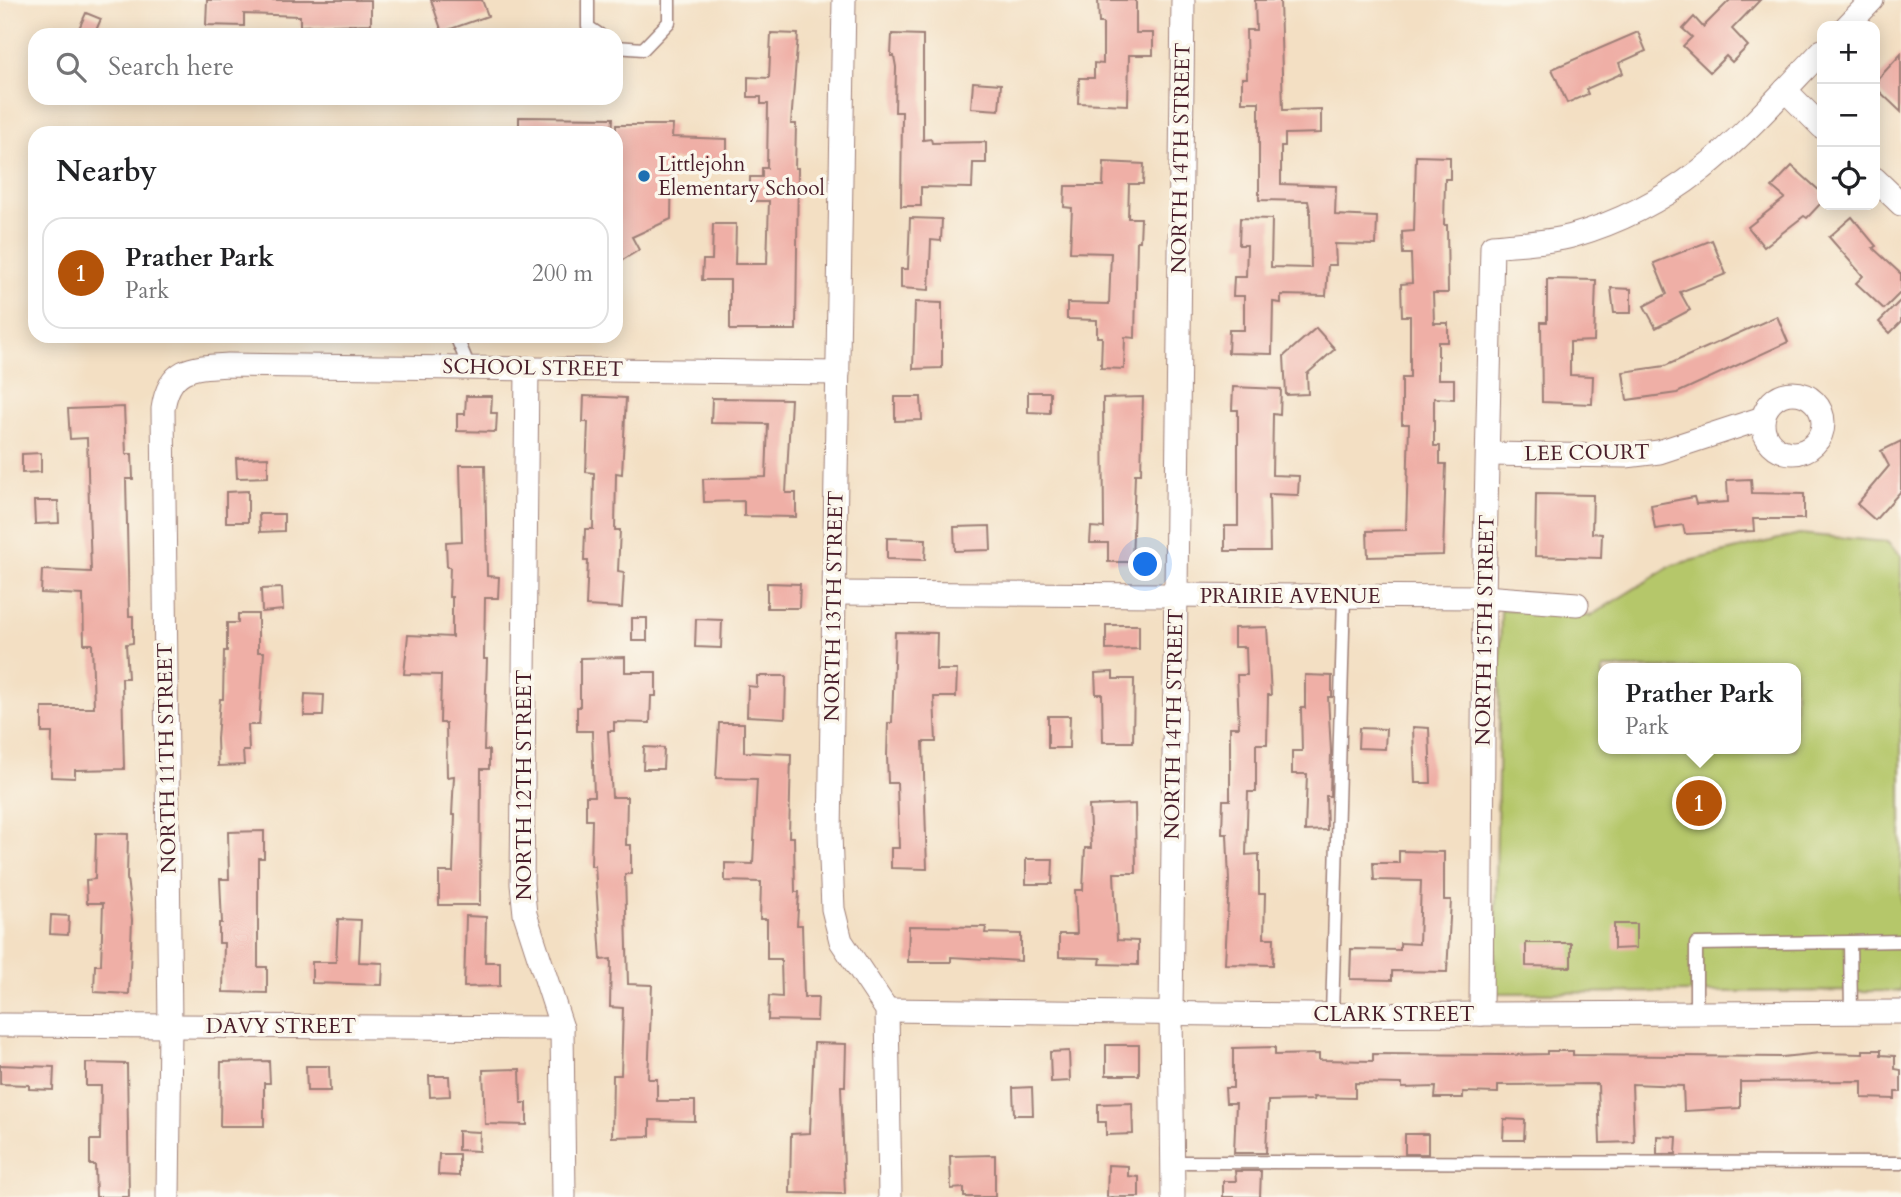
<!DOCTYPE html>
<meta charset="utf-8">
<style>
body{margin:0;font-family:Cardo,serif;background:#f2f2f2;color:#202124}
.controls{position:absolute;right:21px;top:21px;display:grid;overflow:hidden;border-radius:14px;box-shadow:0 4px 18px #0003}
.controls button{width:63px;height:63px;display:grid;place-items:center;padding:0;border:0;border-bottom:2px solid #e0e0e0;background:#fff;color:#202124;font:35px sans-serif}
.you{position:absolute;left:1146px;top:565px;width:24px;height:24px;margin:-18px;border:5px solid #fff;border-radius:50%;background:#1a73e8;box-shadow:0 0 0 10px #1a73e833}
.badge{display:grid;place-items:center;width:46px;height:46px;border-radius:50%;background:#b45309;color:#fff;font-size:23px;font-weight:700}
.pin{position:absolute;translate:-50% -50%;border:4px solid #fff;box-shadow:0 2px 7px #0006}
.popup{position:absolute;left:1598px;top:663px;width:203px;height:91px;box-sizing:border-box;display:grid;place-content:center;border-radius:14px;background:#fff;filter:drop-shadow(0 2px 5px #0005);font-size:23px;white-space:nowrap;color:#757577}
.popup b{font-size:26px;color:#202124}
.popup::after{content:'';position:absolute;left:50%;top:100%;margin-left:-14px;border:14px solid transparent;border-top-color:#fff}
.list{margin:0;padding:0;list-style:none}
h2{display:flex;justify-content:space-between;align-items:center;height:91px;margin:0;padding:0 28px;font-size:30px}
h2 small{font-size:23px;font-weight:400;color:#757577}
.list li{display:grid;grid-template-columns:46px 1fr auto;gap:21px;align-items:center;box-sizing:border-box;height:112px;margin:0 14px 14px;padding:0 14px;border:2px solid #e0e0e0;border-radius:21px}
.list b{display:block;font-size:26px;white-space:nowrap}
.list p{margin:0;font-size:23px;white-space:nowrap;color:#757577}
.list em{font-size:23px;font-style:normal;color:#757577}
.icon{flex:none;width:38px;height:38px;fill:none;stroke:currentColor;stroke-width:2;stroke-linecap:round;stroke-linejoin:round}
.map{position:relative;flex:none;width:1901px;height:1197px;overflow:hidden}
.search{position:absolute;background:#fff;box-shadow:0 4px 18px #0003;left:28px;top:28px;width:595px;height:77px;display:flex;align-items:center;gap:18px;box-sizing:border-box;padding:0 24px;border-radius:21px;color:#757577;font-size:26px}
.panel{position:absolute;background:#fff;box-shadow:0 4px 18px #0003;left:28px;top:126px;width:595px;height:217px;border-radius:21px}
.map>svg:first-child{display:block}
</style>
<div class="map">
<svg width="1901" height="1197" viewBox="0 0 1901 1197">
<rect width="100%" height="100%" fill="#fbf7ec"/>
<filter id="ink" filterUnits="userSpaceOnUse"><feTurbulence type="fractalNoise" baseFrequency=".0143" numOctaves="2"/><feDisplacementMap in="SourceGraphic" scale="14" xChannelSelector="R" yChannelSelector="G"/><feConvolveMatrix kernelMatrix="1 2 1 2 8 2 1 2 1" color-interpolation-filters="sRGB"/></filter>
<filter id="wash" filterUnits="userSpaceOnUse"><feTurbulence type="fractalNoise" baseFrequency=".00686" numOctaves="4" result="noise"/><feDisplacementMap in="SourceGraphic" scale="28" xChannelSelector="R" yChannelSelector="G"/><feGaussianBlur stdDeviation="1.57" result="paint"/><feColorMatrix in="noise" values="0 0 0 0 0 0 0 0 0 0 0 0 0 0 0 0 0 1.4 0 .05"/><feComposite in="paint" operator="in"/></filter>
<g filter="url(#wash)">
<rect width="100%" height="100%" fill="#f3dfc3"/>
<path fill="#b5c76b" stroke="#80734b" stroke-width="2" fill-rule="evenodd" d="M1799,534L1887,542L1901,556V991L1494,993L1501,609L1590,616L1673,565ZM1603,668H1795V749H1603Z"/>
<g id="blocks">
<g fill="#efafa6">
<path d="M207,0H371V24L300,26V16L244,14V26L206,25Z"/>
<path d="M431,0H482L488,16L442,32Z"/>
<path d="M1098,0H1136V33H1153V55H1129L1128,105L1078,103L1079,78H1094V63L1103,64V23H1099Z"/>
<path d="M1255,0H1280L1283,110L1321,109V133L1285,134V146H1281V184L1336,186L1335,215L1377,217L1376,245L1335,244L1336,265H1328L1326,296L1281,295V303L1273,302L1272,354L1228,353L1229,330H1244V296H1233L1234,277H1246L1247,245H1239L1240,218L1272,219L1271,267L1311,268L1310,210L1308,201L1259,200V102H1242V78H1247L1246,30H1256Z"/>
<path d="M1730,0H1760L1732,29L1748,46L1732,62L1726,56L1710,72L1683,46L1692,37L1683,29L1694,17L1703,27Z"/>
<path d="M86,13L101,19L94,35H76Z"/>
<path d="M1638,32L1646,51L1619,63L1623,73L1586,89L1588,94L1567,103L1552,69Z"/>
<path d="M771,33L798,34L791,124H796L795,168H798L796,330H730V280H702L703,260H712L713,224H736L735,264H767L769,201H750V177H762V168H767L768,104H761V97H748V77L769,78Z"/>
<path d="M892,34L923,35V140L931,139L932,143L986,142V163H973L972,188L921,187V206H901L902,112H895L896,67L894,56H891Z"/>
<path d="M1901,54V112L1875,87V82Z"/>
<path d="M973,82L1001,84L999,110L971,108Z"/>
<path d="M519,117L613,118L612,133H519Z"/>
<path d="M616,125H673L672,137L727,139V162L672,160L671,219L632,237L639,250L616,264Z"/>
<path d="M1416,156L1450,157V179H1445L1444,225H1447L1448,293H1433L1434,323H1448V342H1438V379H1454V399L1434,398V446H1440V464H1446L1443,555L1368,557L1367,531L1406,530L1409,424H1402V378H1410V316H1402L1401,284L1412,283L1411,254H1403L1402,232L1414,231Z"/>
<path d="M1104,162L1144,164L1143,184H1129L1128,218H1141L1140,241H1137L1135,338L1125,337L1124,369L1101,368L1102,337H1097V320L1067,319V303L1109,304L1111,253L1070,252L1072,208L1064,207L1065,186H1103Z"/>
<path d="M1792,166L1822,193V202L1807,218L1804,216L1764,247L1748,227L1785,198L1772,187Z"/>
<path d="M1852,217L1876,246L1873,248L1901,274V292L1884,309L1856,283L1863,276L1829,237Z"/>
<path d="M910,218L942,219L941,241L931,240L929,290L901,288V269H908Z"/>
<path d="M1712,240L1726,274L1680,292L1690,310L1656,328L1644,306L1667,294L1654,263Z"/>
<path d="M1547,279L1596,280L1594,341L1570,342V375L1593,376L1592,404L1542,402L1541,322H1547Z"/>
<path d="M1611,288L1631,289V313H1614Z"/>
<path d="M1901,300V322L1890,333L1879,322Z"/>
<path d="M915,302L942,303V368L913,369Z"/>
<path d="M1777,316L1788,342L1677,393L1627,400L1623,372L1665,366Z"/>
<path d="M1316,328L1335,349L1307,374L1308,394L1286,395L1284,356Z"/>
<path d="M1233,387L1281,389L1280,415L1273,414L1272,475L1299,476L1298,495L1269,494L1270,551H1225V526H1238V410H1232Z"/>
<path d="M1028,392H1050V413L1028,412Z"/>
<path d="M466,396H492L491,413H497L496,432L457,431V414H465Z"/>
<path d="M584,396L626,398L622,474L616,473L615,530H620L618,571L624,572L622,608L586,606L588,561H584L585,529H593L594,473L586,472L588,422H583Z"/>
<path d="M895,397H921L922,420L895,421Z"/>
<path d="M1143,397L1141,474H1135L1132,562H1108V543H1090L1091,527L1104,528L1103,398Z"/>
<path d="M712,398L791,399L786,493H796V517L744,516V501L704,502L703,479L766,477L768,424L711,423Z"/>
<path d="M124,407L126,454H132L133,479H126L129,616H133V643L126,644L128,678H122L124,769L75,770V778L51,777L52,733H42V708H94L92,644H84L83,595L41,593L42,570L91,572L87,438L70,439L68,409Z"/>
<path d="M1901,441V491L1875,520L1857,504L1889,466L1881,451Z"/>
<path d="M41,453V472L22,473V454Z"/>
<path d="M268,457V477L237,478L236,458Z"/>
<path d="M460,465H485L487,576L499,577L498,598H485L484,659H487L484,750H489V769H481L480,905H439V872H453L455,815H452L454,776L447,777L446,723H440L441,675L404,674L408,635L452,637V597H449L450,567H447L446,542L462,541Z"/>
<path d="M1751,479L1752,493L1804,494V519H1753L1754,531L1685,534L1683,525L1655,529L1651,505L1694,497L1696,504L1728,502L1727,480Z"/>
<path d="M248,491V522H226V492Z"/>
<path d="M1536,494L1593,495L1592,533L1602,534L1601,558L1535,556Z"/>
<path d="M34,501H58L59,523L35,524Z"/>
<path d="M259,514H284V531L260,532Z"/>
<path d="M990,526L991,550L955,551L954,527Z"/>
<path d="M887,538L926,539L925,560L887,559Z"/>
<path d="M767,583L800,584L799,608H767Z"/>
<path d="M282,588L283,610L262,612L261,589Z"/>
<path d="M238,614H258V652H264L259,725H248L249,751H243L244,765L218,766L217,739L220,699H223L224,651H227V623H238Z"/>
<rect x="632" y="618" width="15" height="23"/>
<path d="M696,619L722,620L721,648L695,647Z"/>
<path d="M1106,625H1139V649L1106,650Z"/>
<path d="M1267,627L1271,695H1268L1267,744H1256V792H1248L1246,855L1259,854V894H1265L1264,938H1274L1273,965L1225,964L1229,881L1227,834H1222L1223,800H1230V727H1239L1237,675H1247L1246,647H1234V628Z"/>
<path d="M895,632L937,633L936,670H957L956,697H934L936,742H923L927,869L891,868V848H899L897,783H888L887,756L888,723H892Z"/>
<path d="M625,657V672H656V696H651L650,723L614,722V731H608L612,797H627L626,845H631V874H625L628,984L652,985L648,1079H657V1101H695V1121L650,1120V1136L612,1137L613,1075H621L623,1008L610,1007L611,959L601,960L595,866H591L592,820H586V796H594L592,731H577V707H580V658Z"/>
<path d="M1113,672V679H1134L1133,742H1103L1102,694H1096L1095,673Z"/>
<path d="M1305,675L1332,676V697H1328L1331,751L1330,796H1326L1327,830L1305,831L1307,774H1292V751H1302L1301,708H1305Z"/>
<path d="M757,676H786L785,718L747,716L748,686L757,687Z"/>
<path d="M305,694L324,695L323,716H304Z"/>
<path d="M1048,716H1070L1069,748H1048Z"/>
<path d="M719,723H744V752L791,754L789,837H794L795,892H799L797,925H802L804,997H818L817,1021L768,1020L769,996L782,997L781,959H767V919H760L761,882L725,881V863L753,864L757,779L716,778Z"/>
<path d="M1413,727L1429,728L1431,783H1415Z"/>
<path d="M1359,728L1386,729L1385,749L1358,748Z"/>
<path d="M644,747L664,748L663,769H643Z"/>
<path d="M1135,804L1136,873H1114L1117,940L1138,941V965L1100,964L1101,958L1059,957V934H1077L1075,890H1083L1085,848H1091L1089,806Z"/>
<path d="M264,831V858H258V967H267V993L223,992L224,943H219V923H222L220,879H229L228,832Z"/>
<path d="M96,833L128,834L127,878L132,920L129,994L94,992L95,965H101L103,903H87L86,880L95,879Z"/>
<path d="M1399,851L1444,852V900H1451L1447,972L1392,971V980L1350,979L1351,949L1400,950V943L1419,944L1421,881L1374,880L1373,863H1399Z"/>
<path d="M1026,859H1053L1052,884H1026Z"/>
<path d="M51,915L69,916L68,935L50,934Z"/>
<path d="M466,916L486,917L485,962H500V986L464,987Z"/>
<path d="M338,919L361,920L359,962L383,963L382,985L312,983V962H336Z"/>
<path d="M1614,924H1636V948L1614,949Z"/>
<path d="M909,926L986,927L985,933L1021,934V961L951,957V962H908Z"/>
<path d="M1526,943H1571V967L1526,966Z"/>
<path d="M814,1043L846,1044L845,1086H841L845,1194L790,1193L791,1134L810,1133Z"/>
<rect x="1106" y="1045" width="33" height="30"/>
<path d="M1275,1047V1055L1319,1054V1060L1373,1061V1054L1508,1055L1547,1054V1051H1573V1055L1782,1057L1820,1053L1863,1054V1050H1881V1055L1895,1056V1069L1901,1070V1092H1895V1099L1862,1098V1081L1740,1082V1108L1684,1111L1683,1086L1632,1084L1634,1142L1600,1143L1598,1084L1498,1085V1093L1463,1092V1098H1435L1436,1087L1402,1088V1084L1355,1083V1098L1313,1097L1314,1100L1268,1101L1266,1153H1234L1236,1103H1226L1225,1088H1233V1048Z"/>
<path d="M1069,1051L1070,1081L1051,1082L1050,1052Z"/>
<path d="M269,1061L270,1083H264V1126H220L221,1062Z"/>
<path d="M86,1063L127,1064L129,1197H96L95,1165H90V1140H100L101,1086H86Z"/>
<path d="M0,1065L54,1067L53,1090L29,1089V1085L0,1084Z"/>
<path d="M306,1066H329L330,1091H307Z"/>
<path d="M520,1069L521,1103H527V1125L485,1124L483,1070Z"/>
<path d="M429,1076H449L450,1096L430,1097Z"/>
<path d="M1032,1087L1033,1115H1014L1013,1088Z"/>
<path d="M1132,1103L1133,1134L1106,1135V1122H1098V1104Z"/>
<path d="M1504,1119L1525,1120L1524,1140H1503Z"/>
<path d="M458,1131L480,1132L479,1151L458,1150Z"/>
<rect x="1405" y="1134" width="23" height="20"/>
<path d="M1657,1136L1677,1137L1676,1154H1657Z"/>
<path d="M439,1154H459V1176L438,1175Z"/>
<path d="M995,1155V1197H964V1188L951,1189L950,1156Z"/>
<path d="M1108,1165L1128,1166V1176L1139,1177V1197H1107Z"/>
<path d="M1235,1171H1261L1260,1197H1223V1181H1236Z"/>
</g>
</g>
</g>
<g filter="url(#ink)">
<use href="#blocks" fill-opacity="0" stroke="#9e7f77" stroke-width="2"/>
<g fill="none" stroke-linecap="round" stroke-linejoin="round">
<g stroke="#9e7f77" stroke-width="15">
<g id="lane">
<path d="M588,0V27L600,35"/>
<path d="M616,47L643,49L669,22V0"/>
<path d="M456,336L469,367"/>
<path d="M1850,942L1901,941"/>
<path d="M1696,1013V944L1850,942L1851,1013"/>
<path d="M1332,1015L1344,596"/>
<path d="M1173,1162L1901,1163"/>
</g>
</g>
<g stroke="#9e7f77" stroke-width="25">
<g id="street">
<path d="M844,0L830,834L833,909L841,941L887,1010L890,1197"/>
<path d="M1847,26L1872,0"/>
<path d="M1785,90L1822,127"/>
<path d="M1875,179L1901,204"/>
<path d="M527,368L522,884L525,914L562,1028L564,1197"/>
<circle cx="1793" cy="423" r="30"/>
<path d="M1489,454L1626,456L1659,452L1763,418"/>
<path d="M834,593L1484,597L1577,604"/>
<path d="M887,1010L1310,1015L1901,1012"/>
<path d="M1481,1014L1484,597L1492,246C1519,243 1547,243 1572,236C1687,203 1743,134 1822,51"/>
<path d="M0,1025L562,1028"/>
<path d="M168,1197L170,1026L163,409C169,367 192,367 228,365L838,373"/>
<path d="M1173,1197L1171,1012L1183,0"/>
</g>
</g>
<use href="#lane" stroke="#fff" stroke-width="12"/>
<use href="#street" stroke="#fff" stroke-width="23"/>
</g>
</g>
<circle fill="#1f6fb2" stroke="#fbf7ec" stroke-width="2.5" cx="644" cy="176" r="7"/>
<g text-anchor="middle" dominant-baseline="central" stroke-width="7" stroke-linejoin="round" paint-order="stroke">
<g font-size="21" fill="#4a1f2b" stroke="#fbf7ec">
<text transform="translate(1181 158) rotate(-89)">NORTH 14TH STREET</text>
<text transform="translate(533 368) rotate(1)">SCHOOL STREET</text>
<text transform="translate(1587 453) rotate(-1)">LEE COURT</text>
<text x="1290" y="596">PRAIRIE AVENUE</text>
<text transform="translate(834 606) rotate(-89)">NORTH 13TH STREET</text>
<text transform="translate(1485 630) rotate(-89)">NORTH 15TH STREET</text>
<text transform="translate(1174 724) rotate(-89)">NORTH 14TH STREET</text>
<text transform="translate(167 758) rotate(-91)">NORTH 11TH STREET</text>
<text transform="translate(524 785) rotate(-90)">NORTH 12TH STREET</text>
<text x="1394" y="1014">CLARK STREET</text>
<text x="281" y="1026">DAVY STREET</text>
</g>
<g font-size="21" fill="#4a1f2b" stroke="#fbf7ec" text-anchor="start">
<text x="658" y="164">Littlejohn<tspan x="658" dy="24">Elementary School</tspan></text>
</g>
</g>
</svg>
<div class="controls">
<button>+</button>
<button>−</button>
<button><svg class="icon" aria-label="locate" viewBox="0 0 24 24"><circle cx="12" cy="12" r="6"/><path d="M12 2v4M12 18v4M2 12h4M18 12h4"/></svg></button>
</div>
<div class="you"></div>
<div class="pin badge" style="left:1699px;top:803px">1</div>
<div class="popup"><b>Prather Park</b>Park</div>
<div class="search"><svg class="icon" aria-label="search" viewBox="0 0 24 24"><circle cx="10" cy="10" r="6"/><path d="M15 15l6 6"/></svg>Search here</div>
<section class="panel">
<h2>Nearby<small></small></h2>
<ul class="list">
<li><span class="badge">1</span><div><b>Prather Park</b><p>Park</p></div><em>200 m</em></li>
</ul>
</section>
</div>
